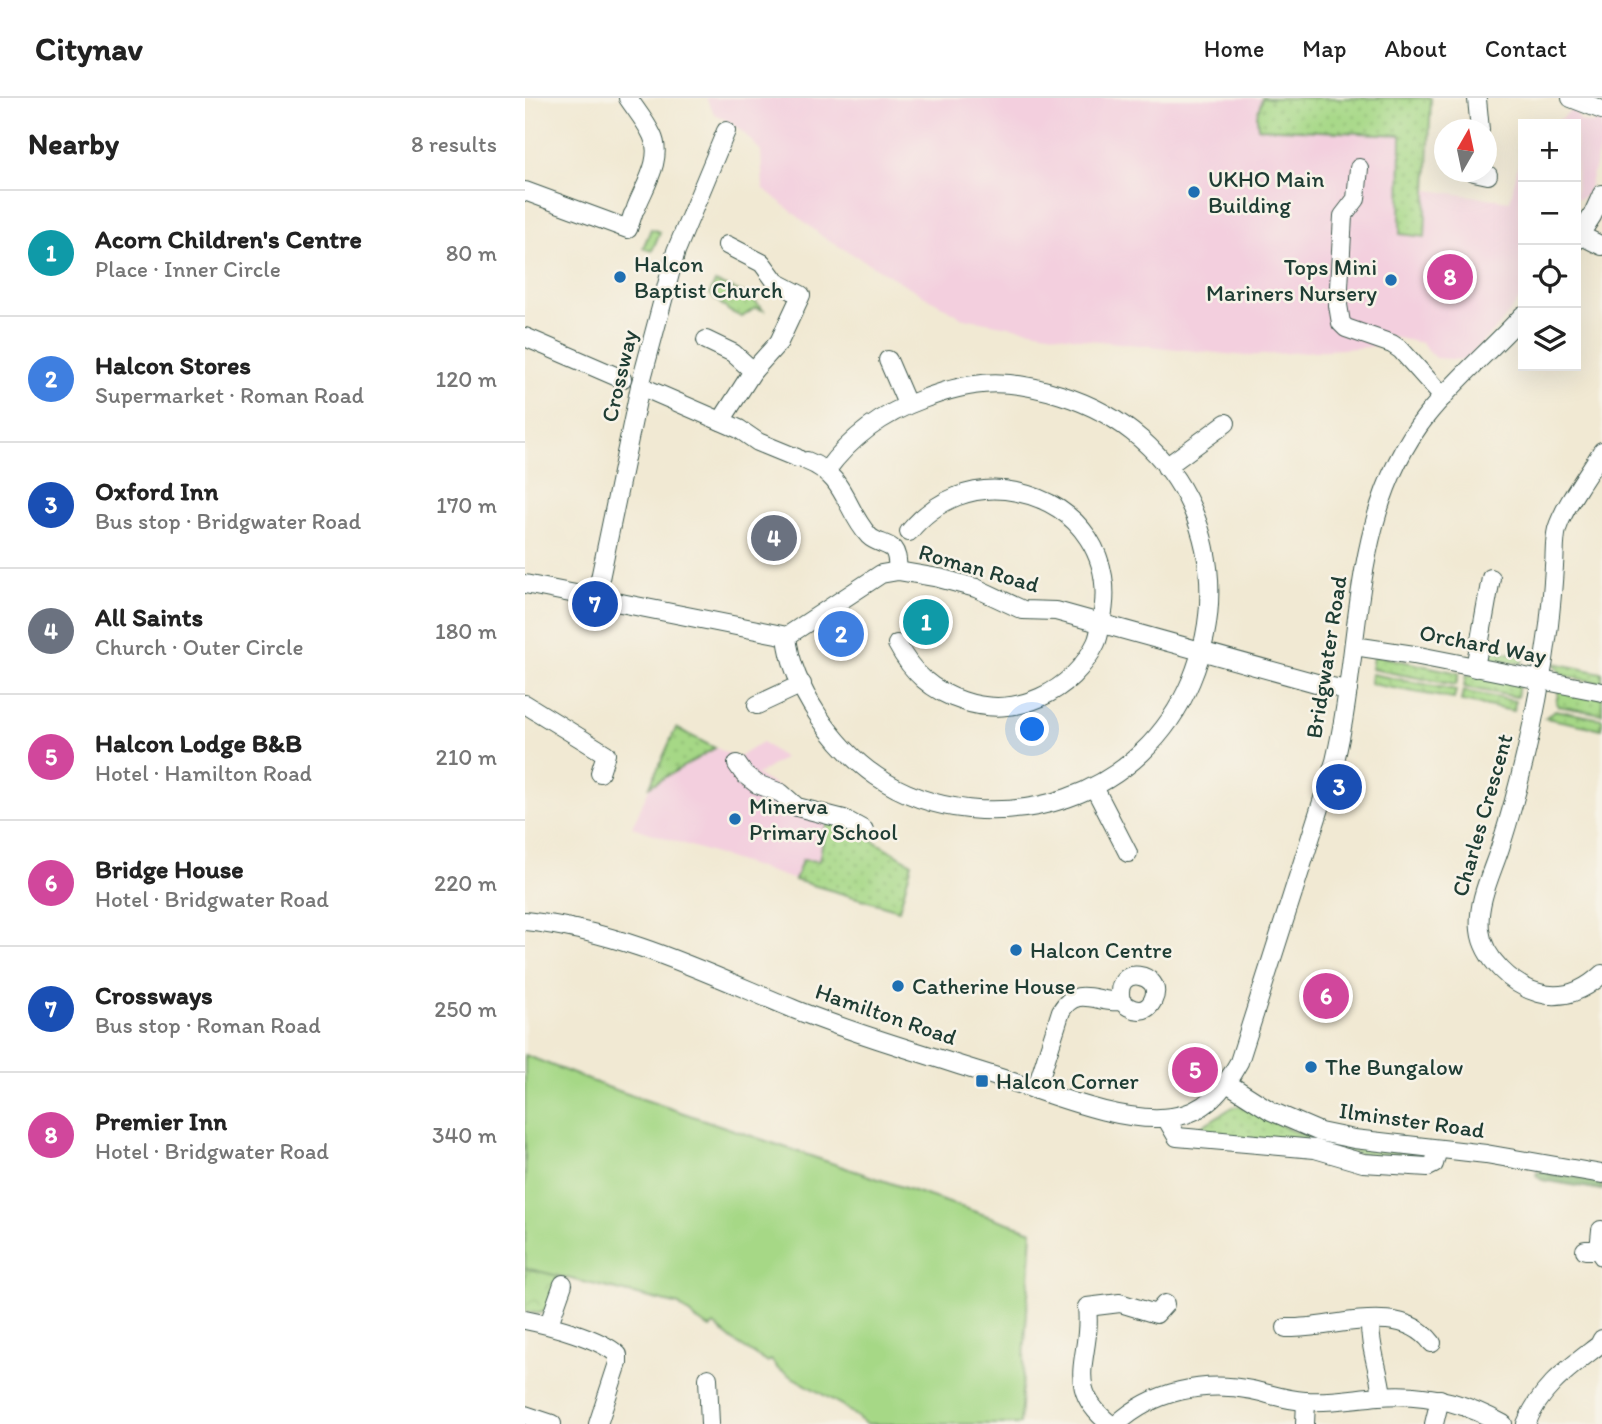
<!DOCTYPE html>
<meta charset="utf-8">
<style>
body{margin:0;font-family:Itim,sans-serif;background:#f6f6f6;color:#222}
.controls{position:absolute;right:21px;top:21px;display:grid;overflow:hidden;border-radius:0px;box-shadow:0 7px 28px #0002}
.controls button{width:63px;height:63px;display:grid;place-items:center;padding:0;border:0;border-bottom:2px solid #e0e0e0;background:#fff;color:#222;font:35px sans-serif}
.compass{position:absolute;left:909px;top:21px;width:63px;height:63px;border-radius:50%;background:#fff;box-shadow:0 7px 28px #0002;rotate:9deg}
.you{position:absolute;left:508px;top:632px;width:24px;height:24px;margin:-18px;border:5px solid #fff;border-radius:50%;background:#1a73e8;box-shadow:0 0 0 10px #1a73e833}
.badge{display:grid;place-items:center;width:46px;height:46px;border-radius:50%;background:#db2777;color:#fff;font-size:23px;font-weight:700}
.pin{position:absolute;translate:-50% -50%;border:4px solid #fff;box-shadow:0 2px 7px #0006}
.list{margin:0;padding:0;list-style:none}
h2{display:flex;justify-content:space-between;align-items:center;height:91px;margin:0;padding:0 28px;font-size:30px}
h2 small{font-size:23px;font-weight:400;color:#767676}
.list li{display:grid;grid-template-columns:46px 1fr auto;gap:21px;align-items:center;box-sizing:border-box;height:126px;padding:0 28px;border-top:2px solid #e0e0e0}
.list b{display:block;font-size:26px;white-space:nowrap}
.list p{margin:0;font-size:23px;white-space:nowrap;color:#767676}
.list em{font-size:23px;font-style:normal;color:#767676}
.icon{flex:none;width:38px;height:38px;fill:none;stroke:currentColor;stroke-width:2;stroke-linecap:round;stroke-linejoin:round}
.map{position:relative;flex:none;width:1077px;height:1326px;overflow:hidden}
header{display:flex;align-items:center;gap:42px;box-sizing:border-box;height:98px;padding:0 35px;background:#fff;border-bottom:2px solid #e0e0e0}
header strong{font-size:33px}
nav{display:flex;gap:38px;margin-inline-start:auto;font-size:24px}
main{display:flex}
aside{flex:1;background:#fff}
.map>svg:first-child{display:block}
</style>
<header>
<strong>Citynav</strong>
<nav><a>Home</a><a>Map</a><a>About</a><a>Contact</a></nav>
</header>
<main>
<aside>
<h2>Nearby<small>8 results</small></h2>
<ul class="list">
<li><span class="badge" style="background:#0f9aa8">1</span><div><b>Acorn Children's Centre</b><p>Place · Inner Circle</p></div><em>80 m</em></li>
<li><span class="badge" style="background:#3f7fe0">2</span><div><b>Halcon Stores</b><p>Supermarket · Roman Road</p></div><em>120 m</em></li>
<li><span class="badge" style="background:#1a4fb4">3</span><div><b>Oxford Inn</b><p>Bus stop · Bridgwater Road</p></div><em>170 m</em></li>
<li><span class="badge" style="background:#6b7280">4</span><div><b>All Saints</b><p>Church · Outer Circle</p></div><em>180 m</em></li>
<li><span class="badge" style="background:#d1479c">5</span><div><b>Halcon Lodge B&amp;B</b><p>Hotel · Hamilton Road</p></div><em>210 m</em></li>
<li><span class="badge" style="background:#d1479c">6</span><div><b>Bridge House</b><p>Hotel · Bridgwater Road</p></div><em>220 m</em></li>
<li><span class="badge" style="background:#1a4fb4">7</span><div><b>Crossways</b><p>Bus stop · Roman Road</p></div><em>250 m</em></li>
<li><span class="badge" style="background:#d1479c">8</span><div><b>Premier Inn</b><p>Hotel · Bridgwater Road</p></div><em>340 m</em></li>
</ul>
</aside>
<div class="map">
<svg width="1077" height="1326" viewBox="0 0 1077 1326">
<defs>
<pattern id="grass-dots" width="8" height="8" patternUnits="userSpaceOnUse" patternTransform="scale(1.75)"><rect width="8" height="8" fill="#a6d886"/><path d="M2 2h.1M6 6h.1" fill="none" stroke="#8eba74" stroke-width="1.8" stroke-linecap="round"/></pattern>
<pattern id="forest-firs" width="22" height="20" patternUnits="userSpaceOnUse" patternTransform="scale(1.75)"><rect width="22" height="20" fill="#84b873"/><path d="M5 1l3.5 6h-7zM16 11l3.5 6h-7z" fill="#6b975f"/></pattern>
<pattern id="park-crowns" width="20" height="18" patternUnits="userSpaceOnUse" patternTransform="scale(1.75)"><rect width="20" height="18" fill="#a6d886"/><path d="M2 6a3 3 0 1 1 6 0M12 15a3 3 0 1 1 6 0" fill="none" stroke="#8eba74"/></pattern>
</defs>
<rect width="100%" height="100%" fill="#f7f3e8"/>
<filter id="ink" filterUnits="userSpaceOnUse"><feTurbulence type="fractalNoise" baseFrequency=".0143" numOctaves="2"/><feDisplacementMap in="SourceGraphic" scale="14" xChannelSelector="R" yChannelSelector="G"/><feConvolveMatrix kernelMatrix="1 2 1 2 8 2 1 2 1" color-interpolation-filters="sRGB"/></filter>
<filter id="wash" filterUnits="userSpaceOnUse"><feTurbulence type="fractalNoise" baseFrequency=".00686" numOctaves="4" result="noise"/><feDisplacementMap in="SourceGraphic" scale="28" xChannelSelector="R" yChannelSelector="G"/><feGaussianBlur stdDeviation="1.57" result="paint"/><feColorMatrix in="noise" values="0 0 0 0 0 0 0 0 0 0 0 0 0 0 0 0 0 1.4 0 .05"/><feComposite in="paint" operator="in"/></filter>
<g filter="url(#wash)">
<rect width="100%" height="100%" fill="#f1e9d3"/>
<g fill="#f3cfde">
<path d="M181,0H906L903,92L985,103L998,46V197L974,228L939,262L910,260L897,245L857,237V248L721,258L564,242L438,220L298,139L238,90L236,53L216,32L189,15Z"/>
<path d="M1046,12L1052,16L1055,23L1067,26L1072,22L1077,24V43L1064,89L1062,97L1054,101L1051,100V26H1030Z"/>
<path d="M151,630L212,660L237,644L259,660L232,677L387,765L374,812L270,782L107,729Z"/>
</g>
<g fill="url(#grass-dots)" stroke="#628a5d" stroke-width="2">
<path d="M737,0H906L900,139L875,136L876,37L733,30L732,18Z"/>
<path d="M190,184L224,197L238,212L230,210L217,219L204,213L185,196Z"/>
<path d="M958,550L998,558L997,566L959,559Z"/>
<path d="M852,558L934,575L931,587L846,571L848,559Z"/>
<path d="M1029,565L1077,575V585L1040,578L1036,576Z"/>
<path d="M846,576L931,592L929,601L845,586Z"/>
<path d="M941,577L994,586L992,599L939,589Z"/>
<path d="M1034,591L1077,599V616L1033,608L1031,605Z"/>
<path d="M938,593L990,603L989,613L936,603Z"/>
<path d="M1030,612L1077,621V631L1020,620Z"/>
<path d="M151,630L190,650L125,688Z"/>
<path d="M303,717L387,765L374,812L270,782L277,762L294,763Z"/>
<path d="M717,1008L768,1033L802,1043L903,1057L905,1065L657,1033L677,1028L708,1009Z"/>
</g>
<path fill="url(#forest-firs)" stroke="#527a54" stroke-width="2" d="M1019,1073L1077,1083V1092L1017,1082L1011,1077L1012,1074Z"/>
<path fill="url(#park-crowns)" stroke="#628a5d" stroke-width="2" d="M0,1170L33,1177L23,1210C16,1218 9,1215 0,1213Z"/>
<g fill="#a6d886" stroke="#628a5d" stroke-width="2">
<path d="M126,131L135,134L127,153L118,150Z"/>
<path d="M0,957L82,989L507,1133L495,1326H341L318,1308L253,1271L246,1262L242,1264L208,1243L189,1227L185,1230L170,1221L154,1207L0,1170Z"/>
</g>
</g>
<g filter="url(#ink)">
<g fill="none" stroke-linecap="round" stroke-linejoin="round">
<g stroke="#3e574c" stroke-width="20">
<g id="minor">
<path d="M103,0C111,12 121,24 127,37C139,60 119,89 111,110"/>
<path d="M1046,0L1077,12"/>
<path d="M952,1L955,32"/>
<path d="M834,70L831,101L818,118L813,207L816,225L821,230L867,246L876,252L918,299"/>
<path d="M949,74L963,77"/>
<path d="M0,93L103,131L108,116"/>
<path d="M1055,137L1077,148"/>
<path d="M1051,143L1067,118L1077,96"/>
<path d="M0,239L97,281"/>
<path d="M181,242L208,255L228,273"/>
<path d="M363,262L382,306"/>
<path d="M115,288L214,331L233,344L272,360"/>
<path d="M196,323L228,273L254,244L276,197L251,184L237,165L202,147"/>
<path d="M1077,353C1064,375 1039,408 1032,431C1029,443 1030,456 1029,468C1028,488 1026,508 1024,527C1014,603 998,678 975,750C966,777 952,804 955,832C958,860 988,888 1014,895C1038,902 1060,892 1077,876"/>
<path d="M282,363C321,378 320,412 344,438C351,445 362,445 368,451C373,457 372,466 373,473"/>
<path d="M641,369L701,325"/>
<path d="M0,486L262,538L356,476L373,473L414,480L451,490L498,512L531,513L802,588L823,592"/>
<path d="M71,500L115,288L151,153L201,33"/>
<path d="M262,538C267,590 309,649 351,678C406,716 480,721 542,700C599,680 643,638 666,583C716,463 661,336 536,297C508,288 477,282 449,287C432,289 414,295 398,301C359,315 326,339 301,373"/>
<path d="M372,546C387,575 407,593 438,603C490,621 547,595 571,545C574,539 575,531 576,524C591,461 555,407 492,394C450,385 411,401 384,434"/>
<path d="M829,548L889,557L1077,594"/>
<path d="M950,570L966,480"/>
<path d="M0,606L81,656L75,675"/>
<path d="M232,607L277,586"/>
<path d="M212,666L219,676L232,686L256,695L272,709L319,721L339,732"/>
<path d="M569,689L603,755"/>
<path d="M0,823C98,833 181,875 271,912C342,940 416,961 488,984C533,999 601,1026 647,1019C681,1015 699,991 714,964L810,663C838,547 824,415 902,317C931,281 967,251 998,217"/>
<path d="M702,985L746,1013L795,1034L829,1041L961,1056L1077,1076"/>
<path d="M511,992L536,913C552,886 573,906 596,903C606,913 621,917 628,902C641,875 587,864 596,903"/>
<path d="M641,1020L652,1039L790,1051L838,1065L903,1069L909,1066L913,1051"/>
<path d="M1060,1152H1074L1077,1158"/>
<path d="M1074,1152L1076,1132"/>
<path d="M0,1222C25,1227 75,1240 93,1257V1265L73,1326"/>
<path d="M845,1222C844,1248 854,1271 857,1297"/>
<path d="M24,1226L38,1186"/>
<path d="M761,1230C806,1232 875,1202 907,1245"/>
<path d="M183,1280L185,1326"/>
<path d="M0,1317L27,1326"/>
<path d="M585,1326C536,1287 568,1259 562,1209L595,1205L631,1216L640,1206"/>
<path d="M592,1326C628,1293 679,1282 727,1292C745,1296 761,1302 780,1303C805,1305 829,1300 854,1298C898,1294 941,1305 978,1326"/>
<path d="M780,1326L781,1303"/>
<path d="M909,1326L915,1301"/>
<path d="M1001,1326C1016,1289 1043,1271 1074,1247L1077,1241"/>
</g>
</g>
<use href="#minor" stroke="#fff" stroke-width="18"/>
</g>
</g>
<g fill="#1f6fb2" stroke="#f7f3e8" stroke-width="2.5">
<circle cx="669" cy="94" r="7"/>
<circle cx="95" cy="179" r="7"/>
<circle cx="866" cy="182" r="7"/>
<circle cx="210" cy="721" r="7"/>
<circle cx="491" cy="852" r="7"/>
<circle cx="373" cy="888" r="7"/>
<circle cx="786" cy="969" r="7"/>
<rect x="450" y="976" width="14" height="14" rx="3.5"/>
</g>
<g text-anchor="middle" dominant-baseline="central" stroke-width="5" stroke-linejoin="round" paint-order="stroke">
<g font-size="23" fill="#1f3d34" stroke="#f7f3e8" text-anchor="start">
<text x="683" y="81">UKHO Main<tspan x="683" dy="26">Building</tspan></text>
<text x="109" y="166">Halcon<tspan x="109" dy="26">Baptist Church</tspan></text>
<text x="852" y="169" text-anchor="end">Tops Mini<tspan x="852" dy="26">Mariners Nursery</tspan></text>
<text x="224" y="708">Minerva<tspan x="224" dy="26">Primary School</tspan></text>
<text x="505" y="852">Halcon Centre</text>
<text x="387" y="888">Catherine House</text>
<text x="800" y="969">The Bungalow</text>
<text x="471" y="983">Halcon Corner</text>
</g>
<g font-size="23" fill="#1f3d34" stroke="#f7f3e8">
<text transform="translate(94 278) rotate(-77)">Crossway</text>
<text transform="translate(454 470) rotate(16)">Roman Road</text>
<text transform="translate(958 546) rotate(11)">Orchard Way</text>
<text transform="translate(801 559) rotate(-81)">Bridgwater Road</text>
<text transform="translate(957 717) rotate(-74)">Charles Crescent</text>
<text transform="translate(361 916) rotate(19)">Hamilton Road</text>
<text transform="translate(887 1022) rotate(8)">Ilminster Road</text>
</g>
</g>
</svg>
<div class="controls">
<button>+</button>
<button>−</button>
<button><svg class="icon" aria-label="locate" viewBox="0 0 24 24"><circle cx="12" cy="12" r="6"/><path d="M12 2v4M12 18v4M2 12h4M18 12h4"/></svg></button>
<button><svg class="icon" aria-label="layers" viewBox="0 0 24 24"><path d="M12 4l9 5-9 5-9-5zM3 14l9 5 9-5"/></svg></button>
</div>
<svg class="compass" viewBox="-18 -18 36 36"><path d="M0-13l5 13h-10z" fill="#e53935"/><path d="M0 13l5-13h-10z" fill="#767676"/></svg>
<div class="you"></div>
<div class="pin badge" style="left:401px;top:524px;background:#0f9aa8">1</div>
<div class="pin badge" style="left:316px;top:536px;background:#3f7fe0">2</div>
<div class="pin badge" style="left:814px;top:689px;background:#1a4fb4">3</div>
<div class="pin badge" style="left:249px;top:440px;background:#6b7280">4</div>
<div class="pin badge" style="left:670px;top:972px;background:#d1479c">5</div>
<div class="pin badge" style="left:801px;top:898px;background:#d1479c">6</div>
<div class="pin badge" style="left:70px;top:506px;background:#1a4fb4">7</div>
<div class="pin badge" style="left:925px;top:179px;background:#d1479c">8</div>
</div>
</main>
